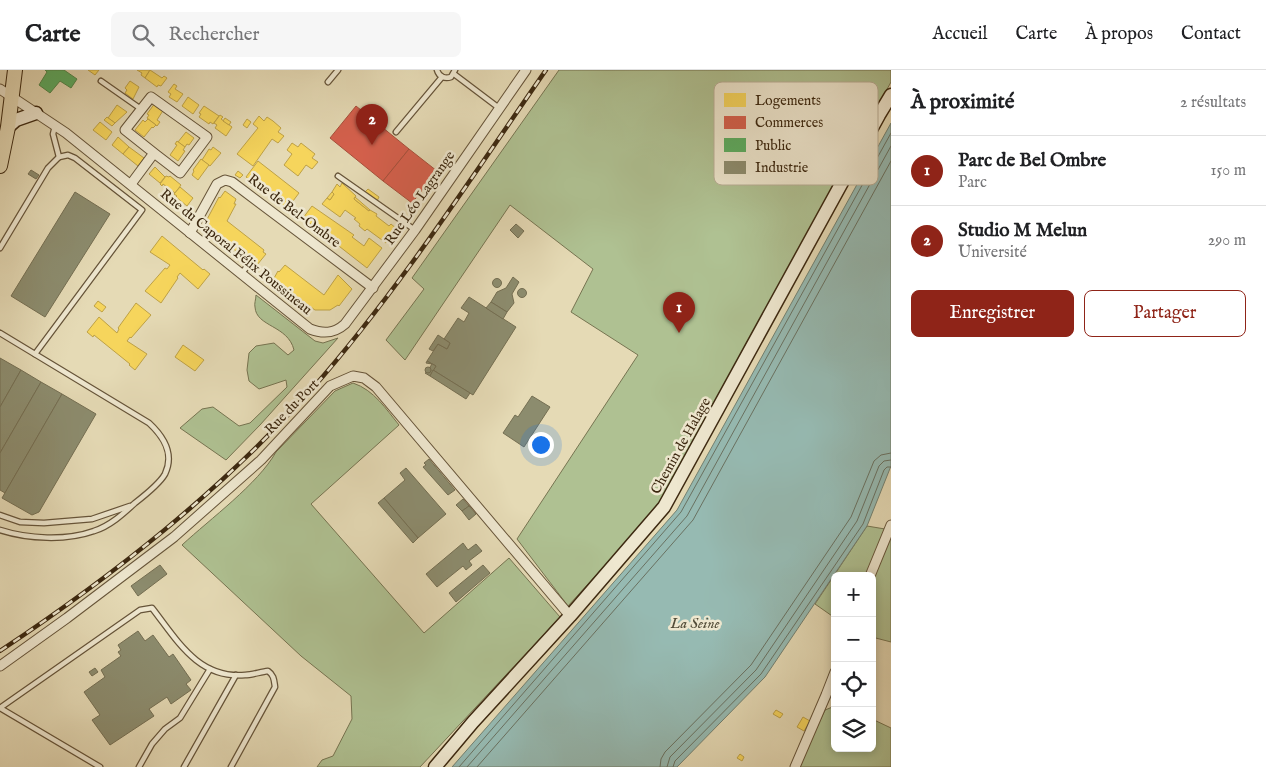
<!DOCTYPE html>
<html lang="fr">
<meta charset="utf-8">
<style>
body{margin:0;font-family:"IM FELL English",serif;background:#f6f6f6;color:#202124}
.controls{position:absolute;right:15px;bottom:15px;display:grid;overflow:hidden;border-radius:8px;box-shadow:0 2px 8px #0003}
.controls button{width:45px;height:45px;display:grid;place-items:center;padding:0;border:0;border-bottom:1px solid #e0e0e0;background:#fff;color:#202124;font:25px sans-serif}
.you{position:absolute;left:540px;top:374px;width:18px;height:18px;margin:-12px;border:4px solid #fff;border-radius:50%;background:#1a73e8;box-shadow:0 0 0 8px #1a73e833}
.badge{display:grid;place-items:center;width:32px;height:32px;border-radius:50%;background:#8f2418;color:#fff;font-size:16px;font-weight:700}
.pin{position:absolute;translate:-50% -41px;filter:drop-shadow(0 1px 2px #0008)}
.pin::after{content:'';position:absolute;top:26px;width:18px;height:15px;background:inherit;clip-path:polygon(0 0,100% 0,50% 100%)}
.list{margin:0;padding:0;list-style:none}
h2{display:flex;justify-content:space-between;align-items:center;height:65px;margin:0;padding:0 20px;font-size:21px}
h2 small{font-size:16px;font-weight:400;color:#757577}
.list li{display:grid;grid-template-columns:32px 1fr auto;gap:15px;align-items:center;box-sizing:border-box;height:70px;padding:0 20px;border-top:1px solid #e0e0e0}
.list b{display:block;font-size:19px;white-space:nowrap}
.list p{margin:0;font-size:16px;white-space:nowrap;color:#757577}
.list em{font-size:16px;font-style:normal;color:#757577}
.actions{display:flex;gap:10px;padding:15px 20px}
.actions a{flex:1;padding:11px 0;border:1px solid #8f2418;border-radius:8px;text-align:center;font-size:18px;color:#8f2418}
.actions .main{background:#8f2418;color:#fff}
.icon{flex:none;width:28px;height:28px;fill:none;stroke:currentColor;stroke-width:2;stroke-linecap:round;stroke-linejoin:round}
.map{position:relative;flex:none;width:891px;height:697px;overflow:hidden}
header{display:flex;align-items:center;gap:30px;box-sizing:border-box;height:70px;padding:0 25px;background:#fff;border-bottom:1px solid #e0e0e0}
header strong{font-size:24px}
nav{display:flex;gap:28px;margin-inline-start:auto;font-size:18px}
.search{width:350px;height:45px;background:#f6f6f6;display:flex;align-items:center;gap:12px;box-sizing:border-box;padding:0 18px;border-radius:8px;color:#757577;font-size:19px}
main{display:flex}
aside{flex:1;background:#fff}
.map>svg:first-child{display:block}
</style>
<header>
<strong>Carte</strong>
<div class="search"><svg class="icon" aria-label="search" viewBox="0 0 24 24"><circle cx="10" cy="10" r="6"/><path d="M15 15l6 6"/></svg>Rechercher</div>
<nav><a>Accueil</a><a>Carte</a><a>À propos</a><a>Contact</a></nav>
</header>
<main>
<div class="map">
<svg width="891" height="697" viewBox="0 0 891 697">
<rect width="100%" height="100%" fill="#e5dab5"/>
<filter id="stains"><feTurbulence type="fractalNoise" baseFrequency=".004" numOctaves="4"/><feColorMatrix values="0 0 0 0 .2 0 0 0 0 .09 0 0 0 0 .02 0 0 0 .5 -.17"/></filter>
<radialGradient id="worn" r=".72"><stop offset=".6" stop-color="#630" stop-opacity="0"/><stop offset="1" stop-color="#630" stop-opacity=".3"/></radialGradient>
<g fill="#afc192" stroke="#767451">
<path d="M559,0H891V12L658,437L568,536L517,469L638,285L571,242L593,199L510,135L405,290L386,270L424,219L412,208Z"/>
<path d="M256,225L315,271L323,273L338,268L260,355L226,390L180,358L202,339L213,337L239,356L250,353L287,317L286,310L259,319L249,311L247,300L249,283L256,276L274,273L288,285L294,280C288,255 256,257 255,237C254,234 256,229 256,225Z"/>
<path d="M353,313C374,320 386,339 399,355L311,434L424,563L509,488L560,547L420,697H317L322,690L333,686L352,649L351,626L301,586L182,475C210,449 258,414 276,382L335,321Z"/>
<path d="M867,456L891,460V572L872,567V506H835V548L815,534Z"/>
<path d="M835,636V678H872V649L891,658V697H798L825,640Z"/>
</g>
<path fill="#96bab2" stroke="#728071" d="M891,53V396L867,456L765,607L677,697H452L677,440Z"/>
<g fill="#f6d55c" stroke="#bea145">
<path d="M88,0H99L95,5Z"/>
<path d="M137,0H150L145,8L141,5L142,3Z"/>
<path d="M150,0L162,8L164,6L167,8L161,16L158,15L157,17L145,8Z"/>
<path d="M130,11L139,17L133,29L125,23L127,20L125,18Z"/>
<path d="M174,14L177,16L175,19L183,24L177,32L169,27L171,24L168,22Z"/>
<path d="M188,27L199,35L193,44L182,36Z"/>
<path d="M155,33L164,39L157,50L160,52L157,56L147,48L149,45L147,44Z"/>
<path d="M117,35L127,42L115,53L108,48Z"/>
<path d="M204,36L219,46L213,54L210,52L209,54L199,47L201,44L199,43Z"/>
<path d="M220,45L223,47L221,49L232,57L226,66L215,58L217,55L214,53Z"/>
<path d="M259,46L264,51L267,47L273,51L281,58L278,62L284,66L278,73L272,69L253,96L237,84L258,58L253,54Z"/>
<path d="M107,47L115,53L112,56L104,50Z"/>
<path d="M225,48L231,52L229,55L223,51Z"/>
<path d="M148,49L156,55L153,58L152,57L144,67L135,60L143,50L145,52Z"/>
<path d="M247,49L251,52L247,58L243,55Z"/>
<path d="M100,52L112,62L106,70L93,60Z"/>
<path d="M186,62L194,68L189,75L187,74L185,77L178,72Z"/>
<path d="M118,67L129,77L123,84L112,75Z"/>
<path d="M177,71L185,77L183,80L185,81L178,91L170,85L177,75L175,74Z"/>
<path d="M292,73L298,77L301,73L315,84L312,88L318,92L312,99L306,95L298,106L284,95L292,84L287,80Z"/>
<path d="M129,77L144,88L138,96L123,84Z"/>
<path d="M213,77L221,83L210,96L202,90L209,79L211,80Z"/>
<path d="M201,89L209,95L198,110L192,105L194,101L193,100Z"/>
<path d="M258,91L299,123L287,139L246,107Z"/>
<path d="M155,97L165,107L160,113L149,104Z"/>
<path d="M238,101L243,105L240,108L235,105Z"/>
<path d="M166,106L169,107L170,106L181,115L175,123L163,114L162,116L160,114Z"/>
<path d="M342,113L356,126L354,129L369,141L370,140L377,144L376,146L389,156L391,154L397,159L386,173L367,159L365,161L359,156L360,154L354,149L356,148L345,140L340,147L322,134L327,128L330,130L334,124L332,122L337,114L340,117Z"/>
<path d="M180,117L193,128L187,136L176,127L177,126L174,124Z"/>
<path d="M368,119L379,127L377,131L365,122Z"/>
<path d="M225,121L236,129L234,134H236L227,151L264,180L263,182L266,184L257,195L249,188L247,190L241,185L243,183L238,179L236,181L204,155L219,127L220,128Z"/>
<path d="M332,122L334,124L330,130L327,128Z"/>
<path d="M355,127L370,140L369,141L354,129Z"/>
<path d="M312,136L354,165L352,167L364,176L369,168L382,178L367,198L303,148Z"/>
<path d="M162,166L203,200L204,199L210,204L198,219L180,203L177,207L178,208L161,233L145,221L165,198L167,199L170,195L150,182Z"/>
<path d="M285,195L324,225L338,205L352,219L339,236L338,235L330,240H315L308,235L307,237L273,210L278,201L279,202Z"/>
<path d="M98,231L106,237L102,242L94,236Z"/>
<path d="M136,233L151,245L131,268L130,267L127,271L147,284L135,300L129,295L130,294L94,265L93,267L87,262L99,247L117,263L119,259L118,258Z"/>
<path d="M183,275L204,290L195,301L175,287Z"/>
<path d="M776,640L783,644L780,648L773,644Z"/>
<path d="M803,647L810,651L804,661L797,657Z"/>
<path d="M740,684L744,687L742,691L737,688Z"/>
</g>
<g fill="#d6604d" stroke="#a84f3b">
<path d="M356,36L409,79L383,111L330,68Z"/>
<path d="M409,79L437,101L412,133L383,111Z"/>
</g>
<path fill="#5aae61" stroke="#518649" d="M45,0H64L77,9L71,18L60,11L50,23L39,15L47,2Z"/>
<g fill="#8c8c6e" stroke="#746e52">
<path d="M31,100L39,105L36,109L28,104Z"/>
<path d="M75,122L110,144L45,247L11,226Z"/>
<path d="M516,154L524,161L518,168L510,160Z"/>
<path d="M513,207L519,212L512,224L514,233L507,242L491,232L497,222L506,218Z"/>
<circle cx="497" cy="213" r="4.5"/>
<circle cx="522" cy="223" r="4.5"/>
<path d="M469,227L516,257L473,325L433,300L436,296L427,291L438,274L447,279L450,273L444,269L458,248L464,252L469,243L461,238Z"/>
<path d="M491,232L507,242L503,249L486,238Z"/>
<path d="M438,265L450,273L447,279L438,274L433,281L429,279Z"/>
<path d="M0,288L21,300L0,337Z"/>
<path d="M427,291L436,296L430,306L425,303L431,301L430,297L432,294L426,293Z"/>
<circle cx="428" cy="300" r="3"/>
<path d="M21,300L41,312L0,383V337Z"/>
<path d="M433,300L470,323L466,329L430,306Z"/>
<path d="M41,312L62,324L5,423L0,420V383Z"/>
<path d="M62,324L96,344L39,442L32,445L2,428Z"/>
<path d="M532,326L550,337L524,377L503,363L515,345L518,347Z"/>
<path d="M429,389L455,420L448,425L423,397L426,395L424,393Z"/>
<path d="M406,398L446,444L418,468L384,428L405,410L400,403Z"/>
<path d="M384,428L418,468L413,473L378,433Z"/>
<path d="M463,429L469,436L462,441L456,435Z"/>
<path d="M469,436L476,444L469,450L462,441Z"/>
<path d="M463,473L468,480L476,474L482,481L469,491L472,495L466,500L463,496L437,517L426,504Z"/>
<path d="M160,495L167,504L138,526L131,516Z"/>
<path d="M483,495L490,503L456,532L449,523Z"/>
<path d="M138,561L145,571L153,565L169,587L173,584L191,610L186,614L191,620L171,634L167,627L149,639L154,646L110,675L92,650L100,645L84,622L105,607L101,600L121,586L118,582L121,580L118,575Z"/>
<path d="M95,598L98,602L92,606L89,602Z"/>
</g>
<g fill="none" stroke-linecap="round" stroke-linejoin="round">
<g stroke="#697161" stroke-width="1">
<path d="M459,697L681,442L891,63"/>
<path d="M467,697L687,446L891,76"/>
<path d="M477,697L693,450L891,91"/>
<path d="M660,697L661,689L665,682L751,595L851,447L874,391L881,385L891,383"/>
<path d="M667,697L670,687L756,600L857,451L879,396L884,391L891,390"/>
<path d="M673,697L675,691L761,604L863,454L884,400L887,397H891"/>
</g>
<g stroke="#665439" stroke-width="7">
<g id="lane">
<path d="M437,0C439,7 445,9 451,7L455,0"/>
<path d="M454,4L499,38"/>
<path d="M101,11L141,39"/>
<path d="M328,12L338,0"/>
<path d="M396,62L442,7"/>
<path d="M338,106L415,160"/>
<path d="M0,178L48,98L59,87L53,64L55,56"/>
<path d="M241,204L250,193"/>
<path d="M0,263L149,353C163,366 175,383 165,404C160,413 144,426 135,433C123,444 110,456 94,461C66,471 28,469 0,460"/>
<path d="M35,284L142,140L75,88L68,85L59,87"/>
<path d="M0,445L20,452L44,453L92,449L130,436"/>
<path d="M100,697L0,638L140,540L152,538C177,570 198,609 245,605C252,605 260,602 268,601C274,605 274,610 275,617L231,697"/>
<path d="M139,697L152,674L165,659L180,648L210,599"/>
<path d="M184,697L236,605"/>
</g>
</g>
<g stroke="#665439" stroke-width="11">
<g id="street">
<path d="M0,19L66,63L310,259C323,264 334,264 345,254L415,160L526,0"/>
<path d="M131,114L154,83L180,103L207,67L151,27L125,60L154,83"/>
<path d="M190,163L217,114L225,110L232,112L373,218"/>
<path d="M870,506L891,455"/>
<path d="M0,596L67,548L174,467L261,390L330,316L353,306L364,308L376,317L570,546"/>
<path d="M795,697L826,625L835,602"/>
</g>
</g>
<g stroke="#3c2810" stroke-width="15">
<g id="secondary">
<path d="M8,57L16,50L36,43"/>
<path d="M435,697L473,652L570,546L664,437L879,45L891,25"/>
</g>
</g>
<g stroke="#3c2810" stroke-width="16">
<path id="primary" d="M0,96L8,57L15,0"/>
</g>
<use href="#lane" stroke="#eee7cf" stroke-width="4.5"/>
<use href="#street" stroke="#eee7cf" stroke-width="9"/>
<use href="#secondary" stroke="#eee7cf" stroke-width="12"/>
<use href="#primary" stroke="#e5dab5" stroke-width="14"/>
<g stroke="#3c2810" stroke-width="4.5">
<path id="rail" d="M0,581C114,505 220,422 312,319C399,220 471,108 546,0"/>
</g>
<use href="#rail" stroke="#eee7cf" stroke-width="2.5" stroke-dasharray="8" stroke-linecap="butt"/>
</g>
<g text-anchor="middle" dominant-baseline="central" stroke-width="5" stroke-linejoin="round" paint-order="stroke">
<g font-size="14" fill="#3c2810" stroke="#eee7cf">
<text transform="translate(420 128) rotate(-55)">Rue Léo Lagrange</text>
<text transform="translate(294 141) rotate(37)">Rue de Bel-Ombre</text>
<text transform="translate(236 182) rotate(39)">Rue du Caporal Félix Poussineau</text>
<text transform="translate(292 337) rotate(-46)">Rue du Port</text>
<text transform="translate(681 376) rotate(-61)">Chemin de Halage</text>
</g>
<g font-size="15" font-style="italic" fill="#524c38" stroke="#eee7cf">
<text x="695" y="553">La Seine</text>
</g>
</g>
<rect x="714" y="12" width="164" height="103" rx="8" fill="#eee7cf" stroke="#b9ae96" stroke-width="1"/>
<rect x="724" y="23" width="22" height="14" fill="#f6d55c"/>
<rect x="724" y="46" width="22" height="13" fill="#d6604d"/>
<rect x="724" y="68" width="22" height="14" fill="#5aae61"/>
<rect x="724" y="91" width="22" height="13" fill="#8c8c6e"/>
<g font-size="14" fill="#3c2810">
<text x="755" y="35">Logements</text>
<text x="755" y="57">Commerces</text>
<text x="755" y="80">Public</text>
<text x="755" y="102">Industrie</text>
</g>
<rect width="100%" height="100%" filter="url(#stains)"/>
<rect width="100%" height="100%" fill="url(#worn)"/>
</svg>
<div class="controls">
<button>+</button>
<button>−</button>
<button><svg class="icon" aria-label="locate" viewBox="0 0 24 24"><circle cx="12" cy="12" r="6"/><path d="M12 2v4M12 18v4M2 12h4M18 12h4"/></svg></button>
<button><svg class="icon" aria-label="layers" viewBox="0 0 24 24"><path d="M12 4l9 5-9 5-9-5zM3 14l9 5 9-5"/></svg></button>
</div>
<div class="you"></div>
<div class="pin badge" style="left:679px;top:263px">1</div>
<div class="pin badge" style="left:372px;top:75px">2</div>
</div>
<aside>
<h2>À proximité<small>2 résultats</small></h2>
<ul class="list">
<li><span class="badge">1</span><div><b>Parc de Bel Ombre</b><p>Parc</p></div><em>150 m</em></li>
<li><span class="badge">2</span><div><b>Studio M Melun</b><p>Université</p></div><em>290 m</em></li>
</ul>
<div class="actions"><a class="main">Enregistrer</a><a>Partager</a></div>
</aside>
</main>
